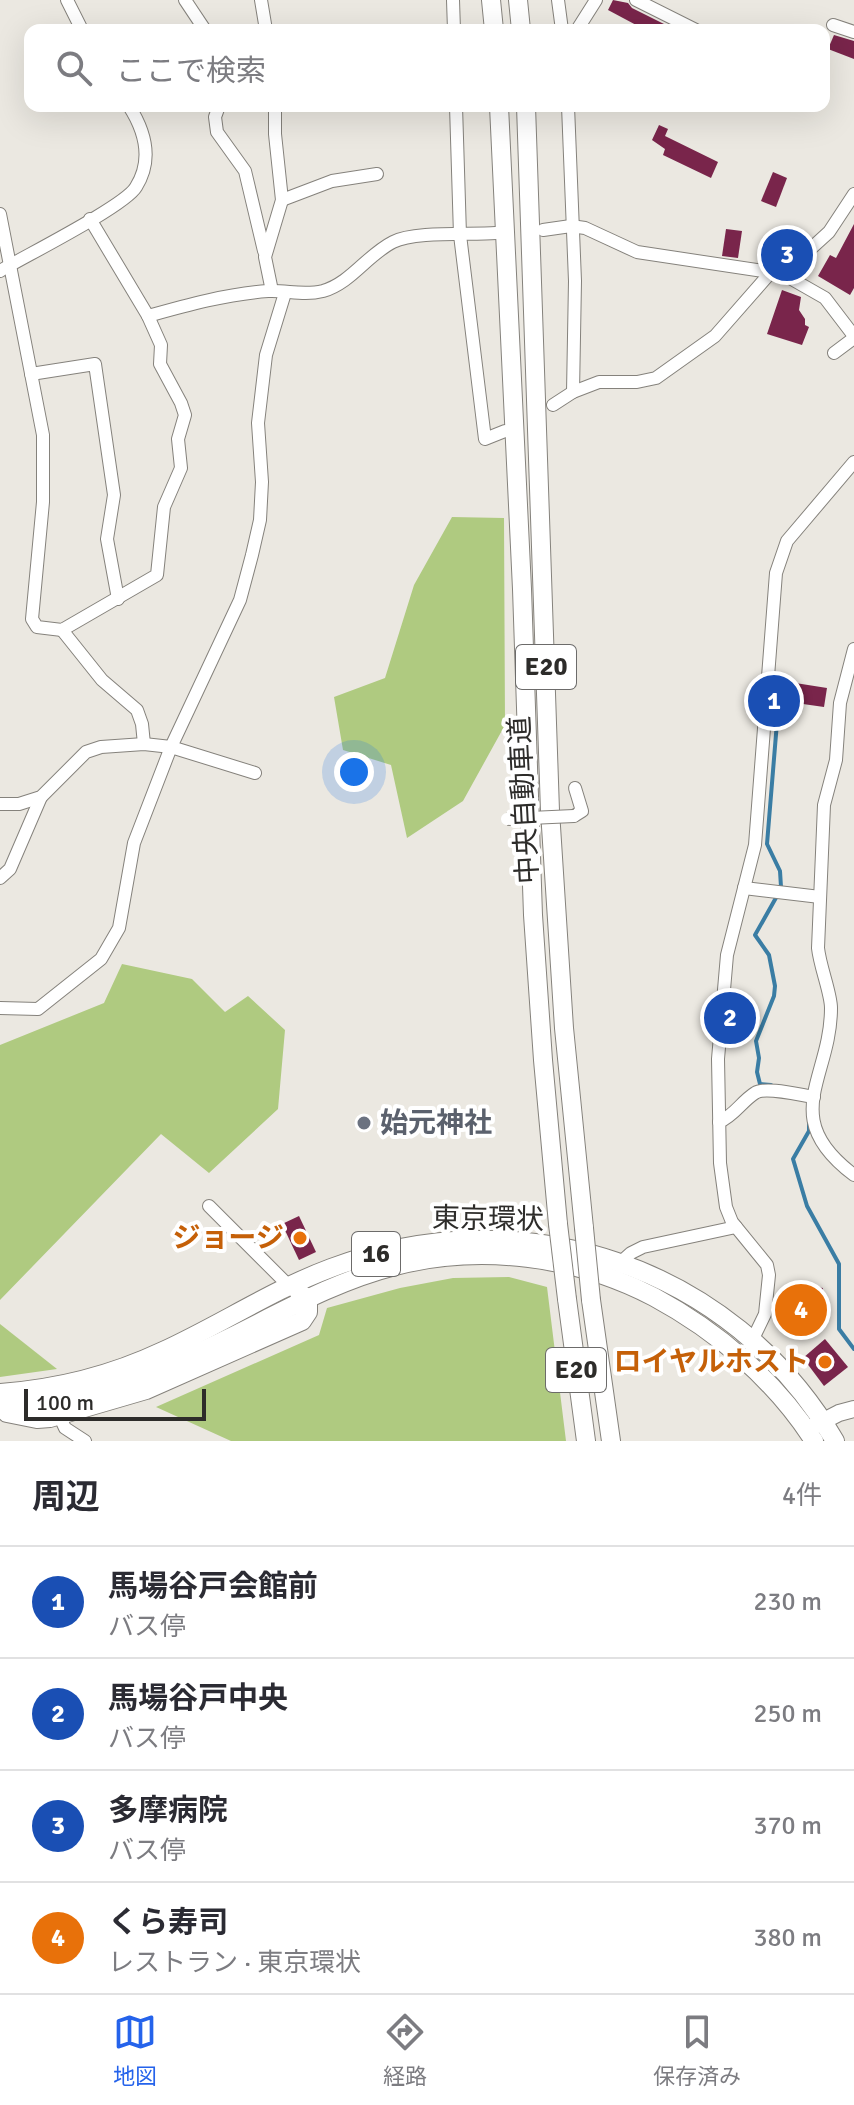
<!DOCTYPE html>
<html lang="ja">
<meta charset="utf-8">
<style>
body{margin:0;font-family:Signika,"Noto Sans JP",sans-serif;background:#f2f2f3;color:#2b2b33}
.scale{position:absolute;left:24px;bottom:20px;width:182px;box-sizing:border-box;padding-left:8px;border:4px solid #2d2c2a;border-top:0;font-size:22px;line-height:28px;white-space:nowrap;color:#2d2c2a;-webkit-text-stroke:6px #fff;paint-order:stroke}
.you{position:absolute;left:354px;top:772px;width:28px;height:28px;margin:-20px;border:6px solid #fff;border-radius:50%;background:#1a73e8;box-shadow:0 0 0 12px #1a73e833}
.badge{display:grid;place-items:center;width:52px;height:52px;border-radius:50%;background:#2563eb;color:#fff;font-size:26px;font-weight:700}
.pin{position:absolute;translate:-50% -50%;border:4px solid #fff;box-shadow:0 2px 8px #0006}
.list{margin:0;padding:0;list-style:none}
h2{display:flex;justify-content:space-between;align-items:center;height:104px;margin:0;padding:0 32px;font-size:34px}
h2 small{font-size:26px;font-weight:400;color:#7c7c81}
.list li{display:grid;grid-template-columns:52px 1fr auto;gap:24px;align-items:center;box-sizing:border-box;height:112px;padding:0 32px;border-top:2px solid #e1e1e2}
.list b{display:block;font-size:30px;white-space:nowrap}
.list p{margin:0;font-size:26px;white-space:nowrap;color:#7c7c81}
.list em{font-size:26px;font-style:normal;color:#7c7c81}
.icon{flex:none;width:44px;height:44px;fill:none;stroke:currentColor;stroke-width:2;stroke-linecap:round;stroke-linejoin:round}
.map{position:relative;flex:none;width:854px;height:1441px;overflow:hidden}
.search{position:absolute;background:#fff;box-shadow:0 8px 32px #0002;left:24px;right:24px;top:24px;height:88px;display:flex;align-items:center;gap:20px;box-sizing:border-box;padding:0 28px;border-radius:16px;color:#7c7c81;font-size:30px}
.sheet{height:552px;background:#fff}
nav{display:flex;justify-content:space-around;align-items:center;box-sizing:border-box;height:112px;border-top:2px solid #e1e1e2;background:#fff;font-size:22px;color:#7c7c81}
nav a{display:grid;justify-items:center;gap:4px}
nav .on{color:#2563eb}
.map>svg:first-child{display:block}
</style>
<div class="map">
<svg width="854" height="1441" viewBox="0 0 854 1441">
<rect width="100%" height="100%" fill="#ebe8e1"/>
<g fill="#afca80">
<path d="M452,517L504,518L505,725L463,801L407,838L391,765L343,750L334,697L385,678L414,585Z"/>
<path d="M122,964L192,979L225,1012L248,996L285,1030L278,1109L209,1173L161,1134L0,1300V1045L104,1003Z"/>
<path d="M509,1277L547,1287L566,1441H231L156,1407L319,1335L327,1308L400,1288L453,1278Z"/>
<path d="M0,1324L57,1369L0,1377Z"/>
</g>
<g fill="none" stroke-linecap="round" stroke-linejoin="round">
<g stroke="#3a7da4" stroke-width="4">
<path d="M778,710L767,844L780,871L781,887"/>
<path d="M771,1085L760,1084L757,1072L759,1058L756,1041L774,996L775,986L769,955L755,935L777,896"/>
<path d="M809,1119V1131L793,1159L807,1206L839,1264V1329L854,1349"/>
</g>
</g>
<g fill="#79254b">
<path d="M613,0L628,3L632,8L676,30H649L638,26L608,10Z"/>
<path d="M834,35L854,41V59L828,49Z"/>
<path d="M659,125L668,129L665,136L718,162L711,178L663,155L665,149L652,140Z"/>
<path d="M773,172L787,178L776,207L761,201Z"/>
<path d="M854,224V288L850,295L818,276L830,255L836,258Z"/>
<path d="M726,229L742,231L738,258L722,256Z"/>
<path d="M782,290L801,297L799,310L805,319V325L809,327L802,345L767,334Z"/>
<path d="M789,682L827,688L824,707L789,702Z"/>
<path d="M299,1216L316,1252L299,1260L282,1224Z"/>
<path d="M808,1286L823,1288L816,1334L780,1329L786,1288L807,1292Z"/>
<path d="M825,1339L848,1367L824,1386L803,1358Z"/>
</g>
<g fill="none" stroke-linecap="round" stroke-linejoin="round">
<g stroke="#85827c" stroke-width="14">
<g id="minor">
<path d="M67,0L82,30"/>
<path d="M185,0L205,30"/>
<path d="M261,0L266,30"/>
<path d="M453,0L454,30"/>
<path d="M558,0L562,30"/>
<path d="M636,0L696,30"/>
<path d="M833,25L854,32"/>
<path d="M577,30L596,0"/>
<path d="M219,106L215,117L217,132L245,171L264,251"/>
<path d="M456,106L460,235L485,439L505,431"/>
<path d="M568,106L575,281L573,392"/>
<path d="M282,200L332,181L377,174"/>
<path d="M0,214L43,435V502L32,619L37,627L62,630L157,575L164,507L181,468L178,439L185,415L181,403L160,364L161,345L148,316"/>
<path d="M90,219L148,316C187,305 227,294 268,291C287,290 303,296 323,291C351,283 367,255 393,242C414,231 469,235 496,233"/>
<path d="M543,230L571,226L585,228L637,252L783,274L825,298L854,336"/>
<path d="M0,271C25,256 125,206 136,187C153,160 145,131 129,106"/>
<path d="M783,274L829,232L854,194"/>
<path d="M272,291L265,257L282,200L275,134V106"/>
<path d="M834,353L854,338"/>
<path d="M31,374L95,364L114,495L107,539L118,599"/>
<path d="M553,405L573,392L599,382H637L656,378L715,336L772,271"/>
<path d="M62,630L102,680L137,710L142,724L144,744"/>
<path d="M854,649L840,703L836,760L824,805L818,948C820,967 831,993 831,1008C831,1079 777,1117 854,1175"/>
<path d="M0,804H19L41,797L86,752L101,747L144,744L171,747L255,773"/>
<path d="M574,816L582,811L575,788"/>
<path d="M0,878L10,869L41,797"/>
<path d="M744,888L820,897"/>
<path d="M0,1008L38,1009L101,959L119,928L134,843L171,747L240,600L252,555L260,520L262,482L258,423L266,355L285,293"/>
<path d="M719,1122C734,1116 741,1102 755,1093C765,1086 800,1095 814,1097"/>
<path d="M209,1206L289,1286"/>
<path d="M621,1262L631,1253L643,1247L736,1227"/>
<path d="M750,1345L765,1314L769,1275L767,1265L732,1222L726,1207L720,1163L718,1059L727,955L755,845L776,573L787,541L854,462"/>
<path d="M59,1415L65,1428L85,1441"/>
</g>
</g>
<g stroke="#85827c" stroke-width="18">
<path id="major" d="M812,1427L839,1413L854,1409"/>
</g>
<g stroke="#85827c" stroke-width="20">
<g id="highway">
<path d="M491,0L494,30"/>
<path d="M518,0L521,30"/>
<path d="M499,106L522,589L533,915L543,1060L558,1224"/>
<path d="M526,106L550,811L564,1028L584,1228"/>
<path d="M567,1299L586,1441"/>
<path d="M591,1300L611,1441"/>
<path d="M0,1393C56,1389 112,1375 163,1351C220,1325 272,1290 331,1268C521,1196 732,1265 835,1441"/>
<path d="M0,1408C84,1402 160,1372 235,1335C287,1309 339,1280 395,1266C480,1244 576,1256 654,1297C717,1331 775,1380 814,1441"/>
<path d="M7,1413L37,1419L50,1418L146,1390L302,1321L308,1312V1298L299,1293"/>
</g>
</g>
<use href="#minor" stroke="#fff" stroke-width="12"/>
<use href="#major" stroke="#fff" stroke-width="16"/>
<use href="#highway" stroke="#fff" stroke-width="18"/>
<g stroke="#85827c" stroke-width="14" stroke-linecap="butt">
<path id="minor-bridge" d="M507,819L574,816"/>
</g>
<g stroke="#85827c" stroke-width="20" stroke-linecap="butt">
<g id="highway-bridge">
<path d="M558,1224L567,1299"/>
<path d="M584,1228L591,1300"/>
</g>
</g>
<use href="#minor-bridge" stroke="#fff" stroke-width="12"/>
<use href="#highway-bridge" stroke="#fff" stroke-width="18"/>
</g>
<circle fill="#6b7280" stroke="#fff" stroke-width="3" cx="364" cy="1123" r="8"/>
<g fill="#e8710a" stroke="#fff" stroke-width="3">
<circle cx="300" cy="1238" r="8"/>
<circle cx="825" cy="1362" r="8"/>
</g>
<g text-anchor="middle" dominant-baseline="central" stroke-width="8" stroke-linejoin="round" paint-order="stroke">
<g fill="#fff" stroke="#6c6b6a" stroke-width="2">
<rect x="516" y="645" width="60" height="44" rx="6"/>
<rect x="352" y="1232" width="48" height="44" rx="6"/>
<rect x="546" y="1348" width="60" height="44" rx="6"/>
</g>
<g font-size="26" font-weight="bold" fill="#2d2c2a">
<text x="546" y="667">E20</text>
<text x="376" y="1254">16</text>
<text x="576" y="1370">E20</text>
</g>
<g font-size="28" fill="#2d2c2a" stroke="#fff">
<text transform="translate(524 800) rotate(-93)">中央自動車道</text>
<text transform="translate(488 1219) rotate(1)">東京環状</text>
</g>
<g font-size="28" font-weight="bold" fill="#5b616d" stroke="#fff" text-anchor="start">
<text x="380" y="1123">始元神社</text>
</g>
<g font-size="28" font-weight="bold" fill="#c56008" stroke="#fff" text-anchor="end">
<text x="284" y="1238">ジョージ</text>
<text x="809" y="1362">ロイヤルホスト</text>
</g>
</g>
</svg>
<div class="scale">100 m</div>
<div class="you"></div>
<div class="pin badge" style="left:774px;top:701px;background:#1a4fb4">1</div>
<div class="pin badge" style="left:730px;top:1018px;background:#1a4fb4">2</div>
<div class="pin badge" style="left:787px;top:255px;background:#1a4fb4">3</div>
<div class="pin badge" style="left:801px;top:1310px;background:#e8710a">4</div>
<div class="search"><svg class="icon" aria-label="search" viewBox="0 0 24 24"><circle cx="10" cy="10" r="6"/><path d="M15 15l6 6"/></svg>ここで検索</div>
</div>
<section class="sheet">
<h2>周辺<small>4件</small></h2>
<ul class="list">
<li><span class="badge" style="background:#1a4fb4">1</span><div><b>馬場谷戸会館前</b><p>バス停</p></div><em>230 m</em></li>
<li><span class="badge" style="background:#1a4fb4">2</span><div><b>馬場谷戸中央</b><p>バス停</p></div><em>250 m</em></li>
<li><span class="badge" style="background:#1a4fb4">3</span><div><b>多摩病院</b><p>バス停</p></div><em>370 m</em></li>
<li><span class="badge" style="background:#e8710a">4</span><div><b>くら寿司</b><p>レストラン · 東京環状</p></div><em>380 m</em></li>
</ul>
</section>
<nav>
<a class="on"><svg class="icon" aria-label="map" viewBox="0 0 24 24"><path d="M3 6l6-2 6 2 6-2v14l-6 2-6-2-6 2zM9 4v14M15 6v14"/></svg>地図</a>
<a><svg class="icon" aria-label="directions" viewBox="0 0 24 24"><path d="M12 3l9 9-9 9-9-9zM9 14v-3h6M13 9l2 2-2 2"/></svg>経路</a>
<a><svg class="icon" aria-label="saved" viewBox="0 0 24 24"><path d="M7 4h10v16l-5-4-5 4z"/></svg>保存済み</a>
</nav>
